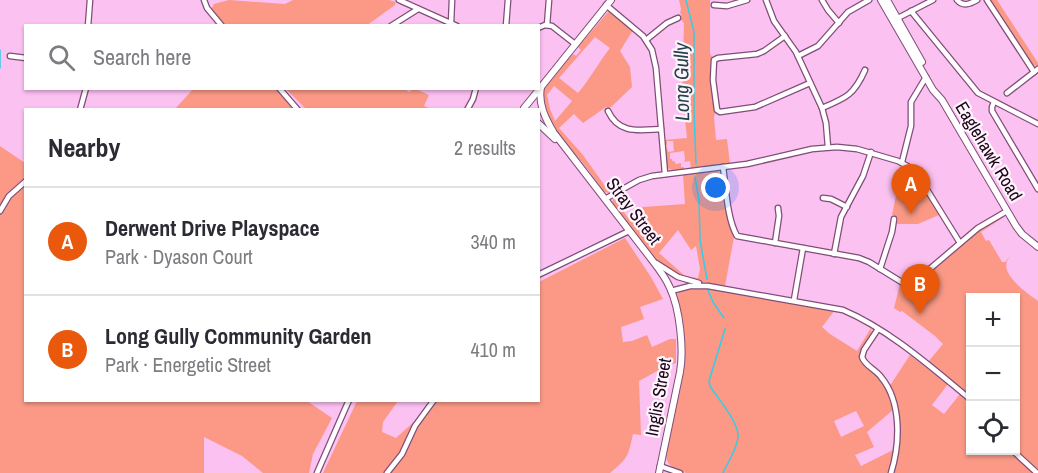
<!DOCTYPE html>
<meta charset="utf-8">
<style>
body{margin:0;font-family:"Archivo Narrow",sans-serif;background:#f7f7f7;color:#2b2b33}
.controls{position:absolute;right:18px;bottom:18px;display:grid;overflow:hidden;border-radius:0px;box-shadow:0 2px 4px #0004}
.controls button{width:54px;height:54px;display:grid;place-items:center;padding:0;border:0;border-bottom:2px solid #e1e1e2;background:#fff;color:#2b2b33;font:30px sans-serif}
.you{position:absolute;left:716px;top:188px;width:21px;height:21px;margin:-15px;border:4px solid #fff;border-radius:50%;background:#1a73e8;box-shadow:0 0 0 9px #1a73e833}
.badge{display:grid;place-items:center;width:39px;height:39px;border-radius:50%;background:#ea580c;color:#fff;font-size:20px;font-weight:700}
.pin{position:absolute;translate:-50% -50px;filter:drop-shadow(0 2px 3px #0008)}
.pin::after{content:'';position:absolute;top:32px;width:21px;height:18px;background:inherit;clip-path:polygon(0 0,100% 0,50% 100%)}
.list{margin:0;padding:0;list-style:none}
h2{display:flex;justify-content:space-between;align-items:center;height:78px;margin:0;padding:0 24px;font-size:26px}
h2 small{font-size:20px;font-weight:400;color:#7c7c81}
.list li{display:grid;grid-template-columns:39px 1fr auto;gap:18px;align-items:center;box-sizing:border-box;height:108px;padding:0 24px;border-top:2px solid #e1e1e2}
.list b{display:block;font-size:22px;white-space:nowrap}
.list p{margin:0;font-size:20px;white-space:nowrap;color:#7c7c81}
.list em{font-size:20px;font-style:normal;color:#7c7c81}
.icon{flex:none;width:33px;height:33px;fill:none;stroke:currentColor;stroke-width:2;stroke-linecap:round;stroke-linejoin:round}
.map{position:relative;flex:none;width:1038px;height:473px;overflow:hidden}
.search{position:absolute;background:#fff;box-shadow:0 2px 4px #0004;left:24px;top:24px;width:516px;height:66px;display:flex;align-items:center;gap:15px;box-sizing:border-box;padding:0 21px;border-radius:0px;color:#7c7c81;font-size:22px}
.panel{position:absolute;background:#fff;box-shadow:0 2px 4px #0004;left:24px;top:108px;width:516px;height:294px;border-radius:0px}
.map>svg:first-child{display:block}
</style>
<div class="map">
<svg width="1038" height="473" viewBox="0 0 1038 473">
<rect width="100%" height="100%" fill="#fbc1f1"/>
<g fill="#fb9986" fill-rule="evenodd">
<path d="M229,0L285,4L293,0H389L396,2L395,5L366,26L226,25L211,10L214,4Z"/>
<path d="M679,0H710V54L713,58L711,60V82L715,113L714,117L716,140L727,139L730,164L691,168L690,161L684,162L685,160L684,151L670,153V159H672V161H674L676,164L681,163V167H684V169L672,170L667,168L665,149L667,148L668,152L674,151L673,141H667V145H665L664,140L687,138L682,91L684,23L682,21L681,14L680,13L681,9Z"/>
<path d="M990,0H997L1038,63V66L1032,65Z"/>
<path d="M608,12L612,13L633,30L620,51L630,67L632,87L611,107H606L583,123L574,114L559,128L583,155L610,193L604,192C597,182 590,172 582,162C569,146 535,113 544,90C547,82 566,62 573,54L576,56L581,50L578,47ZM595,37L610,48C598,63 590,79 578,93L559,78ZM554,86L572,101L555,121L550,109L547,95Z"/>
<path d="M194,88L276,89L295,109L174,110Z"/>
<path d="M403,88L409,92L413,89H416L429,95L424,106L431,109H306L286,89Z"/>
<path d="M0,146L25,163L26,400L307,401L332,418L313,454L309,473H263L242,456L204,437V473H0Z"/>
<path d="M902,166L917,178L939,215L918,224H897L898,217L892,215Z"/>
<path d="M717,171L720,172L722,175L726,206L734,237L725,286C709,283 691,281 676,274C655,264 623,222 612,202L614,197L628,218L643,207L685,204L683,175ZM678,230L691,250L696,246L700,269L698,278L685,276L659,253Z"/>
<path d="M1002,217H1004L981,232L986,241L989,240L1002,262H1005L1020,246C1016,251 1010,256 1007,261C1001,276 1029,294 1038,301V471L1015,451L1016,298H970V396L928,362L943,344L935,336L902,311L900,312L894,308L900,284L907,293L910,292L916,283L978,230Z"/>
<path d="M625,238L651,277L663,299L640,307L644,319L621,327L623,342L632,341L647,335L652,347L670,339H676V363L668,365L639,381L641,435L633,434C628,457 628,458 610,473H323L357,401H398L383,422L382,432L396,438L437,401L538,400L539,282Z"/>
<path d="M691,288H708L835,310L822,327L830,334L857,351L871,328L872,334C868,340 861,348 860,355C858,365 868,367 874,372C885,382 889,397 893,410L867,432L874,447L855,455L861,466L895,449L889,473H686C676,468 666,467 666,454L684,361V342L677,294L679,292ZM856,411L864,426L841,437L834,421Z"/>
<path d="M910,355L948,384L932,405L944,414L960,394L970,402V450L1009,451L1033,473H894C903,437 900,422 889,387Z"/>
</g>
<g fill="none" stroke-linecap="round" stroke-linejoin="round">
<g stroke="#32cde7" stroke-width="1.5">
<path d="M686,0L694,32V112L696,164"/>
<path d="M0,50V68"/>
<path d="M695,177L699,200L700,240L707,279"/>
<path d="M708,290L713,302L724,318"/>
<path d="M723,473C728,462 737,449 738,437C739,422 718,399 710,386L709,381L725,329"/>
</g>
<g stroke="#7f4d78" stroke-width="7">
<g id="minor">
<path d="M204,0L207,8L222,26"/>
<path d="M399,0L457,26"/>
<path d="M766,0L774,21L796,52L822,108L826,123L828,147"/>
<path d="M822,0L828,10L839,23"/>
<path d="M957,0C963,7 970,4 977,0"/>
<path d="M987,0L1034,72"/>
<path d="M606,5L643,36L652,50L656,68L665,174"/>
<path d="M714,5L727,6L747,0"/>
<path d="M911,11L978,93L1038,124"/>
<path d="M896,19L933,0"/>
<path d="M451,23L452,0"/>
<path d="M547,25L549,0"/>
<path d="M88,26L90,0"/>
<path d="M391,26L418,9"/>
<path d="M506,26L508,0"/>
<path d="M538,28L545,25L552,26L575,44"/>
<path d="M785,36L764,51L757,54L718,58L714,60L713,80L717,110L720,112L755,107L810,83"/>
<path d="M646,40L667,23L678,18"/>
<path d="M10,56L26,58"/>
<path d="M798,56L818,46L848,12L869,0"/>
<path d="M279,88L298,110"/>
<path d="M1007,93L1038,69"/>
<path d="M994,102L992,107V111L1038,189"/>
<path d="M822,108C846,98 854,95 865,70"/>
<path d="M80,110L86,88"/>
<path d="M467,110L473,99L476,88"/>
<path d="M608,111C619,135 640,130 661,129"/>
<path d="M902,162L911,126V102L926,77"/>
<path d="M723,167C726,187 727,219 737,236L859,258L869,262L908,286L912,284L978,228L1007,211"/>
<path d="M823,198L831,199L847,207"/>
<path d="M605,199L639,180L652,176L747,164L812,149L837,147L857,149L898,161L911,168L921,180L960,243"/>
<path d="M0,211L9,196L26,181"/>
<path d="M775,243L779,216L778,208"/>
<path d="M834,254L841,217L863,176L871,152"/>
<path d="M656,263L678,277L699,283"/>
<path d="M880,269L892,232L894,219"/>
<path d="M538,275L629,231"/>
<path d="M671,291L690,286H708L843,310C890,330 931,367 970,399"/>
<path d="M794,300L803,248"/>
<path d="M878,329L864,350L862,357C865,366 875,369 881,377C902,402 900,444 891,473"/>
<path d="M1012,450L1037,473"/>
<path d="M660,466L680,473"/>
<path d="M317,473L349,400"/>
<path d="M387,473L402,454L415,426L434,400"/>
</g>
</g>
<g stroke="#7f4d78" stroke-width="8">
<g id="major">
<path d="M881,0L933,90L942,100L1016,226L1022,234L1038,247"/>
<path d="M887,0L922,62"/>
<path d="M541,87C538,104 545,118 554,133L652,260C659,269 666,278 670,288C680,309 684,350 680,372L659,473"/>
<path d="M526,110L524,108L529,102L611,0"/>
<path d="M538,123L555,139"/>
</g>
</g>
<use href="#minor" stroke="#fff" stroke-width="4.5"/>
<use href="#major" stroke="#fff" stroke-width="6"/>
</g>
<g text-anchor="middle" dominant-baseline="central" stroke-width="4.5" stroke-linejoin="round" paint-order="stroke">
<g font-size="18" fill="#1a0718" stroke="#fff3fd">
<text transform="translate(989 151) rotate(59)">Eaglehawk Road</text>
<text transform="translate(634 211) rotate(53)">Stray Street</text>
<text transform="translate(658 397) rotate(-80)">Inglis Street</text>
</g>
<g font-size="20" font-style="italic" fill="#234148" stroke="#fff3fd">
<text transform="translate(681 82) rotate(-91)">Long Gully</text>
</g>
</g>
</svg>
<div class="controls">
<button>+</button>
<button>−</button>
<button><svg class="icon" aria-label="locate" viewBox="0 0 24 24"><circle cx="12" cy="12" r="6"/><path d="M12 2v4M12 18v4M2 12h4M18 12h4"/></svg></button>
</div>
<div class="you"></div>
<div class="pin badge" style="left:911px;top:214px">A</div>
<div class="pin badge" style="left:920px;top:314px">B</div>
<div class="search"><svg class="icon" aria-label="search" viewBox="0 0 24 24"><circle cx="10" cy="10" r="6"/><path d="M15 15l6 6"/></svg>Search here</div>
<section class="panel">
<h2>Nearby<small>2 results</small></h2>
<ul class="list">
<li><span class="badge">A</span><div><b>Derwent Drive Playspace</b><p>Park · Dyason Court</p></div><em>340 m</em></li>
<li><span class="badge">B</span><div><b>Long Gully Community Garden</b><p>Park · Energetic Street</p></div><em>410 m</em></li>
</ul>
</section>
</div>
